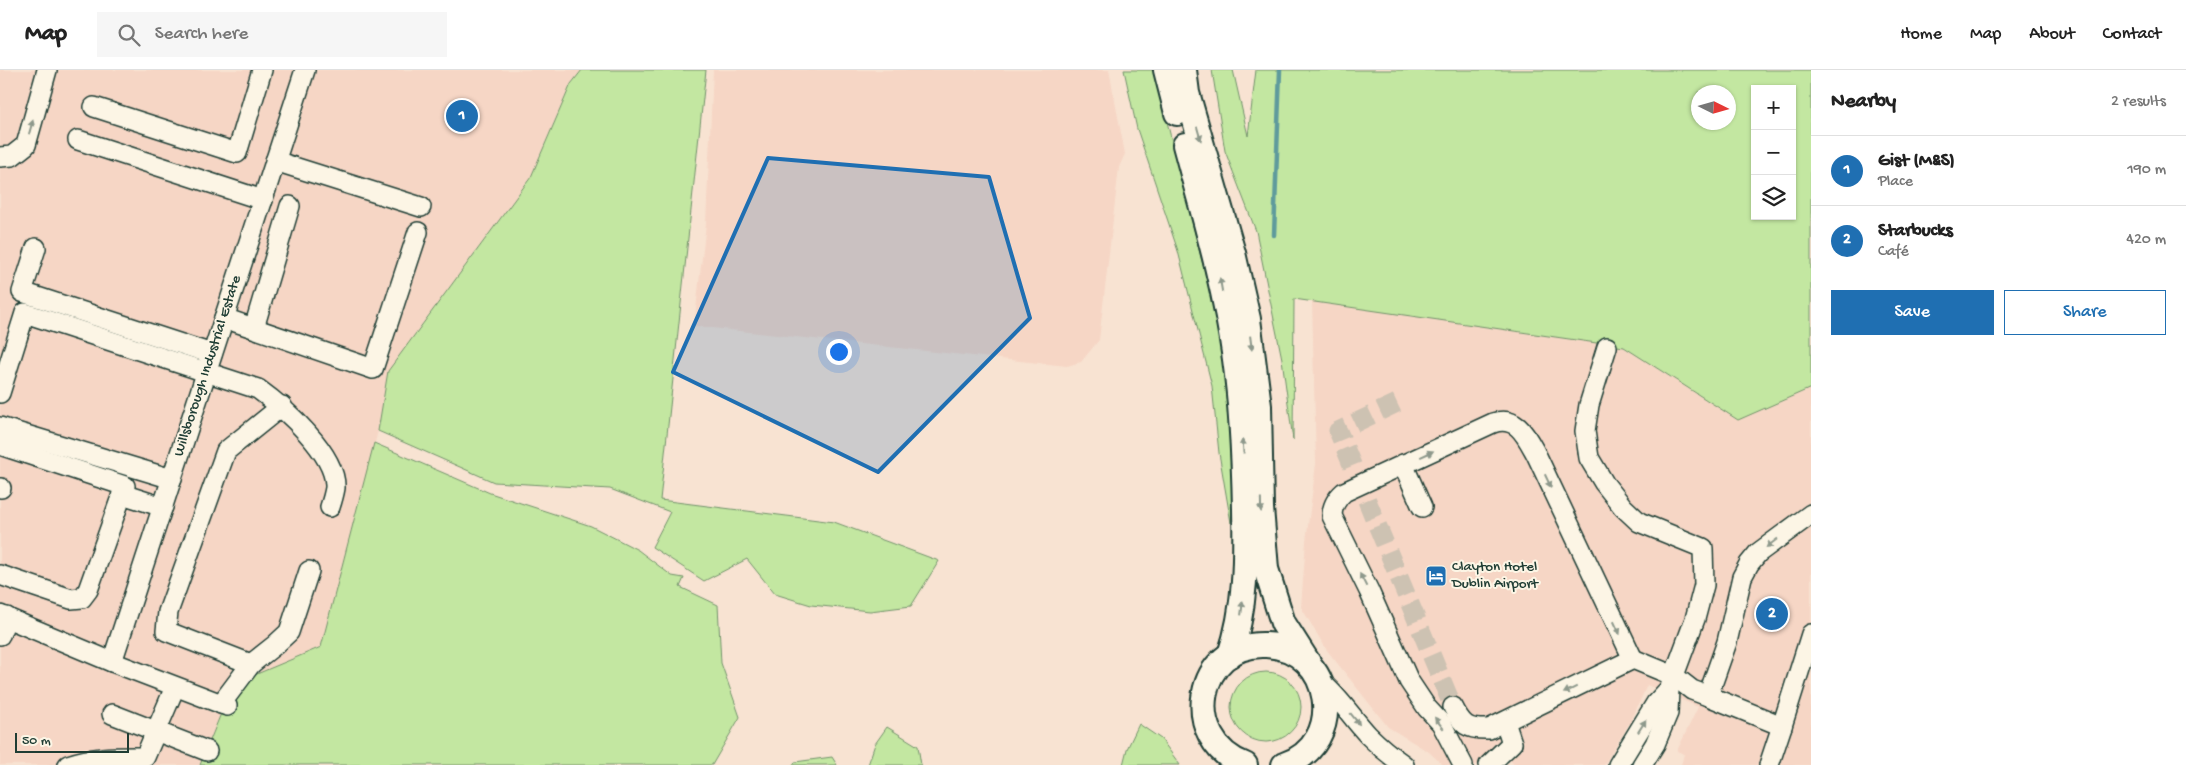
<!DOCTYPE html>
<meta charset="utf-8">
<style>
body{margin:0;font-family:"Gochi Hand",sans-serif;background:#f6f6f6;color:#222}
.controls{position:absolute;right:15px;top:15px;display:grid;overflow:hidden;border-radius:0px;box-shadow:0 1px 4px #0004}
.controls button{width:45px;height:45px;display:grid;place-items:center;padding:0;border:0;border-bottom:1px solid #e0e0e0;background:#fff;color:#222;font:25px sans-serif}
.compass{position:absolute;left:1691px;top:15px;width:45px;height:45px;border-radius:50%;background:#fff;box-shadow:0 1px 4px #0004;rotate:95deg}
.scale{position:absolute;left:15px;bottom:12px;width:114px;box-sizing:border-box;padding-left:5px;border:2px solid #1f3d34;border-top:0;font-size:14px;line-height:18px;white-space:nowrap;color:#1f3d34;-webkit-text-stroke:4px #fcf5e5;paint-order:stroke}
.you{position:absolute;left:838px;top:281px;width:18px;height:18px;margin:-12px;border:4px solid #fff;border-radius:50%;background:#1a73e8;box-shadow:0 0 0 8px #1a73e833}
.badge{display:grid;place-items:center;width:32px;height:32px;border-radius:50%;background:#1f6fb2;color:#fff;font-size:16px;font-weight:700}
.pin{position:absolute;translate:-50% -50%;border:2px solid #fff;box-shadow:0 1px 5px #0006}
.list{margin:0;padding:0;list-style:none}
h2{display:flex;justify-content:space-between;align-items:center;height:65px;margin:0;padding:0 20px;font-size:21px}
h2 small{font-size:16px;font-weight:400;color:#767676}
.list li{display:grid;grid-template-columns:32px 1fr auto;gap:15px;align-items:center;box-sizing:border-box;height:70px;padding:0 20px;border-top:1px solid #e0e0e0}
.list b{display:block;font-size:19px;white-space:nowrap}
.list p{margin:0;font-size:16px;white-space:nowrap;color:#767676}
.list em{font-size:16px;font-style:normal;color:#767676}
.actions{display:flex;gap:10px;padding:15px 20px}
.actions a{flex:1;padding:11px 0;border:1px solid #1f6fb2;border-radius:0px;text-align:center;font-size:18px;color:#1f6fb2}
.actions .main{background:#1f6fb2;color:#fff}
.icon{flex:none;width:28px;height:28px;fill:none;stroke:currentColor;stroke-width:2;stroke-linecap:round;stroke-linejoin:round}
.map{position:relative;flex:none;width:1811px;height:695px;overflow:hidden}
header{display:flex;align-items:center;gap:30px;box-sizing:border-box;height:70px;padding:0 25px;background:#fff;border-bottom:1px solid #e0e0e0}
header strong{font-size:24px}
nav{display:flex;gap:28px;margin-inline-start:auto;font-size:18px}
.search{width:350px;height:45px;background:#f6f6f6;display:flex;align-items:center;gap:12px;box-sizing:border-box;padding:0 18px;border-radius:0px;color:#767676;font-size:19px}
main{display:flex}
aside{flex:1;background:#fff}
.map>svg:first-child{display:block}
</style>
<header>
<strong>Map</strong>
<div class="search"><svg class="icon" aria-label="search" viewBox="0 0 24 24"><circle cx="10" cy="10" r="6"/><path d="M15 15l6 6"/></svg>Search here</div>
<nav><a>Home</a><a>Map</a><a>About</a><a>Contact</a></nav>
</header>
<main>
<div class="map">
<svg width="1811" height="695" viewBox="0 0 1811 695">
<rect width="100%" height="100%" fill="#f8e3d2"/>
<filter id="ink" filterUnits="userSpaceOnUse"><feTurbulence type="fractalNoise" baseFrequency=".02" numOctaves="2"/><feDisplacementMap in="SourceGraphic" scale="10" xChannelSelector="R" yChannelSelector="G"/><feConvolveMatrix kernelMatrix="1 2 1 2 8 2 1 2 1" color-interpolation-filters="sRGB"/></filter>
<g filter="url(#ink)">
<g fill="#f6d6c5">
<path d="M0,0H582L571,14L531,107L388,301L378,361L321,577L233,614L200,695H0Z"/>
<path d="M713,0H1109L1125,84L1119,97L1099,270L1081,292L1067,296L694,256L706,154Z"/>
<path d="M1312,230L1624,277L1738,350L1811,318V695H1681L1684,684L1677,681L1698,637L1647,615L1632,649L1604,695H1515L1508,689L1502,695H1443L1429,682L1388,657L1326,579L1301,537L1306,471L1316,394Z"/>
</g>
<g fill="#c3e7a1" stroke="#71926a" fill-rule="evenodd">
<path d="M582,0H706L660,430L834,452L939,491L911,536L870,541L811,535L775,524L747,489L704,511L652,477L670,442L610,419L494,412L378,361L388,301L531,107L571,14Z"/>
<path d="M1124,0H1154L1212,231L1236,364L1231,453L1219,383L1212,316L1178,181L1137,59Z"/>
<path d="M1212,0H1233L1248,66L1256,0H1811V318L1738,350L1624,277L1294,229L1293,370L1282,289L1256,161L1225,81ZM1755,19H1792V146H1755ZM1698,22H1728V52H1698Z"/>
<path d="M374,373L490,423L591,456L638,480L672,506L684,508L680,517L718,535L721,593L740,647L712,695H200L233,614L321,577Z"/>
<circle cx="1266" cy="637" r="35"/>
<path d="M1139,654L1161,669L1180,695H1123L1127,679Z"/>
<path d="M887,657L918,676L921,695H868L875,674Z"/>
<path d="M832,687L837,695H792L795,692Z"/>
</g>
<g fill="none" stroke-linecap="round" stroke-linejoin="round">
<path stroke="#5e9b9c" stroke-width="4.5" d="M1274,165L1280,0"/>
<path stroke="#cdc2b2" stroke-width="19" stroke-dasharray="19 9" stroke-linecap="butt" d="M1397,333L1338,361L1453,637"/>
<g stroke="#1f3d34" stroke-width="22">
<g id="minor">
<path d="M94,37L237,83L262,0"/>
<path d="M78,70L263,130"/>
<path d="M0,87L12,86L26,75L47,0"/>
<path d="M275,91L421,137"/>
<path d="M36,178L22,222L212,284"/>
<path d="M224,248L373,299L418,162"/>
<path d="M254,258L290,136"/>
<path d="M1607,277L1589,335L1585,361L1589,388L1604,413L1623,437L1639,452L1703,478L1704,515L1695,549L1669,619L1668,643L1655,674L1642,695"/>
<path d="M0,323L25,243L258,319C283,337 337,384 335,418C334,424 332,431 330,437"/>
<path d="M0,357L172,409"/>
<path d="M0,375L125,416L88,520L82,528L71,529L0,505"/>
<path d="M1403,394L1422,437"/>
<path d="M0,418H1"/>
<path d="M122,424L163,437"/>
<path d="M0,545L112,592L227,636"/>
<path d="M0,565L7,547"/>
<path d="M112,592L305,0"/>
<path d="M251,594L166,561L168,542L226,381L282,336"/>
<path d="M1322,613C1340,628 1352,648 1368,665C1379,676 1391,686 1404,695"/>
<path d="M1708,626L1782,656L1769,695"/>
<path d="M221,634L251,594L275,575L289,562L309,501"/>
<path d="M1453,637C1462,655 1467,660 1489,659L1633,589L1674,606L1692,620L1708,626L1727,572L1742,507L1749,494L1758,483L1811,444"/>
<path d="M112,644L207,681"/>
<path d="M1782,656L1811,564"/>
<path d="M68,695C93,686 118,687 145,687L175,617"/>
<path d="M1463,695L1441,653L1427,638L1409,611L1369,521L1332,446C1332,436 1336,429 1344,422L1493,353C1517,345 1526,366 1536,384L1633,589"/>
<path d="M1489,695L1512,673L1505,652"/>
<path d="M1618,695L1656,633L1669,619"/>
</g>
</g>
<g stroke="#1f3d34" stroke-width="28">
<g id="major">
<path d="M1166,0L1177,43"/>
<path d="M1184,0L1187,23L1233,183L1248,249L1259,336L1261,438L1266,499L1283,553L1309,594"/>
<path d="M1185,75C1204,146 1225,216 1235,289C1242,339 1244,389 1245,439C1246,489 1246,538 1230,585"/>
<path d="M1245,695C1179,670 1196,572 1266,575C1334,578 1348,674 1284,695"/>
</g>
</g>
<use href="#minor" stroke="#fcf5e5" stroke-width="19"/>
<use href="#major" stroke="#fcf5e5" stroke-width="24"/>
</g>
<defs><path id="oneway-solid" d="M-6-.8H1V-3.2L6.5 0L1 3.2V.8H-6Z" transform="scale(1.25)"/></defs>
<g fill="#8e998c">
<use href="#oneway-solid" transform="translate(31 57) rotate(-74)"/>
<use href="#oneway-solid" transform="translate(1199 64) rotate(74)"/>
<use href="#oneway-solid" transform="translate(1221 215) rotate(-100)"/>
<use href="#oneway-solid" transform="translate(1251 273) rotate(83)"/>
<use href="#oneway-solid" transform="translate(1243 376) rotate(-94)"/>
<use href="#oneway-solid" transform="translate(1427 384) rotate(-25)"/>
<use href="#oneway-solid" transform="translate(1548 411) rotate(65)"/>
<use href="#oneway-solid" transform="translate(1261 435) rotate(89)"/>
<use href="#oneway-solid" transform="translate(1772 473) rotate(143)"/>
<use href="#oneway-solid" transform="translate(1363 510) rotate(-117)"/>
<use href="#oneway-solid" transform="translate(1242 538) rotate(-83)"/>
<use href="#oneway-solid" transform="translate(1617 558) rotate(65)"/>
<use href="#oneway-solid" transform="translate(1570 620) rotate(154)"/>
<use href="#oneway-solid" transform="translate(1355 649) rotate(51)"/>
<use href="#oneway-solid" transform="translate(1439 653) rotate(-128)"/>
<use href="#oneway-solid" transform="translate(1642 656) rotate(-58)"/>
</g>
</g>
<path fill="#1f6fb2" fill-opacity="0.2" stroke="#1f6fb2" stroke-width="4" stroke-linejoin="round" d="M768,88L989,107L1030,248L878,402L673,302Z"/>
<defs>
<g id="hotel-square" transform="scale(1.125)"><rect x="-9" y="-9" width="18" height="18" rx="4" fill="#1f6fb2" stroke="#fcf5e5"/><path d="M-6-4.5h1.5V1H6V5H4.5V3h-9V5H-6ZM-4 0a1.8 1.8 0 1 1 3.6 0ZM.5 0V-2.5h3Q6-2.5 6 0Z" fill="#fff"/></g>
</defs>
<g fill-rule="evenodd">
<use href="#hotel-square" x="1436" y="506"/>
</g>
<g text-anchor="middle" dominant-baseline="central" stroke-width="4" stroke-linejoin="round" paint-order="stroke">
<g font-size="15" fill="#1f3d34" stroke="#fcf5e5">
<text transform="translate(208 296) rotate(-72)">Willsborough Industrial Estate</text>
</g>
<g font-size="15" fill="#1f3d34" stroke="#fcf5e5" text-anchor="start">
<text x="1452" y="497">Clayton Hotel<tspan x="1452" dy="17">Dublin Airport</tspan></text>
</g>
</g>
</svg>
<div class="controls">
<button>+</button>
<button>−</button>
<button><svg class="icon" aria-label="layers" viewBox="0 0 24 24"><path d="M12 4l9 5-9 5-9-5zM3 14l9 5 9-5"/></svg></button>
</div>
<svg class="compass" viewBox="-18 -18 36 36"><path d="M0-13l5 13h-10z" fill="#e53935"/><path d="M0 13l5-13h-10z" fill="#767676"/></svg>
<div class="scale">50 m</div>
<div class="you"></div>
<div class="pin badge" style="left:462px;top:46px">1</div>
<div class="pin badge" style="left:1772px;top:544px">2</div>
</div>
<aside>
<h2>Nearby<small>2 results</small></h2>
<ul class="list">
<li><span class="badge">1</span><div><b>Gist (M&amp;S)</b><p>Place</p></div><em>190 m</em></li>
<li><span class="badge">2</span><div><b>Starbucks</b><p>Café</p></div><em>420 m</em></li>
</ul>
<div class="actions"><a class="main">Save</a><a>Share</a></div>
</aside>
</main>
